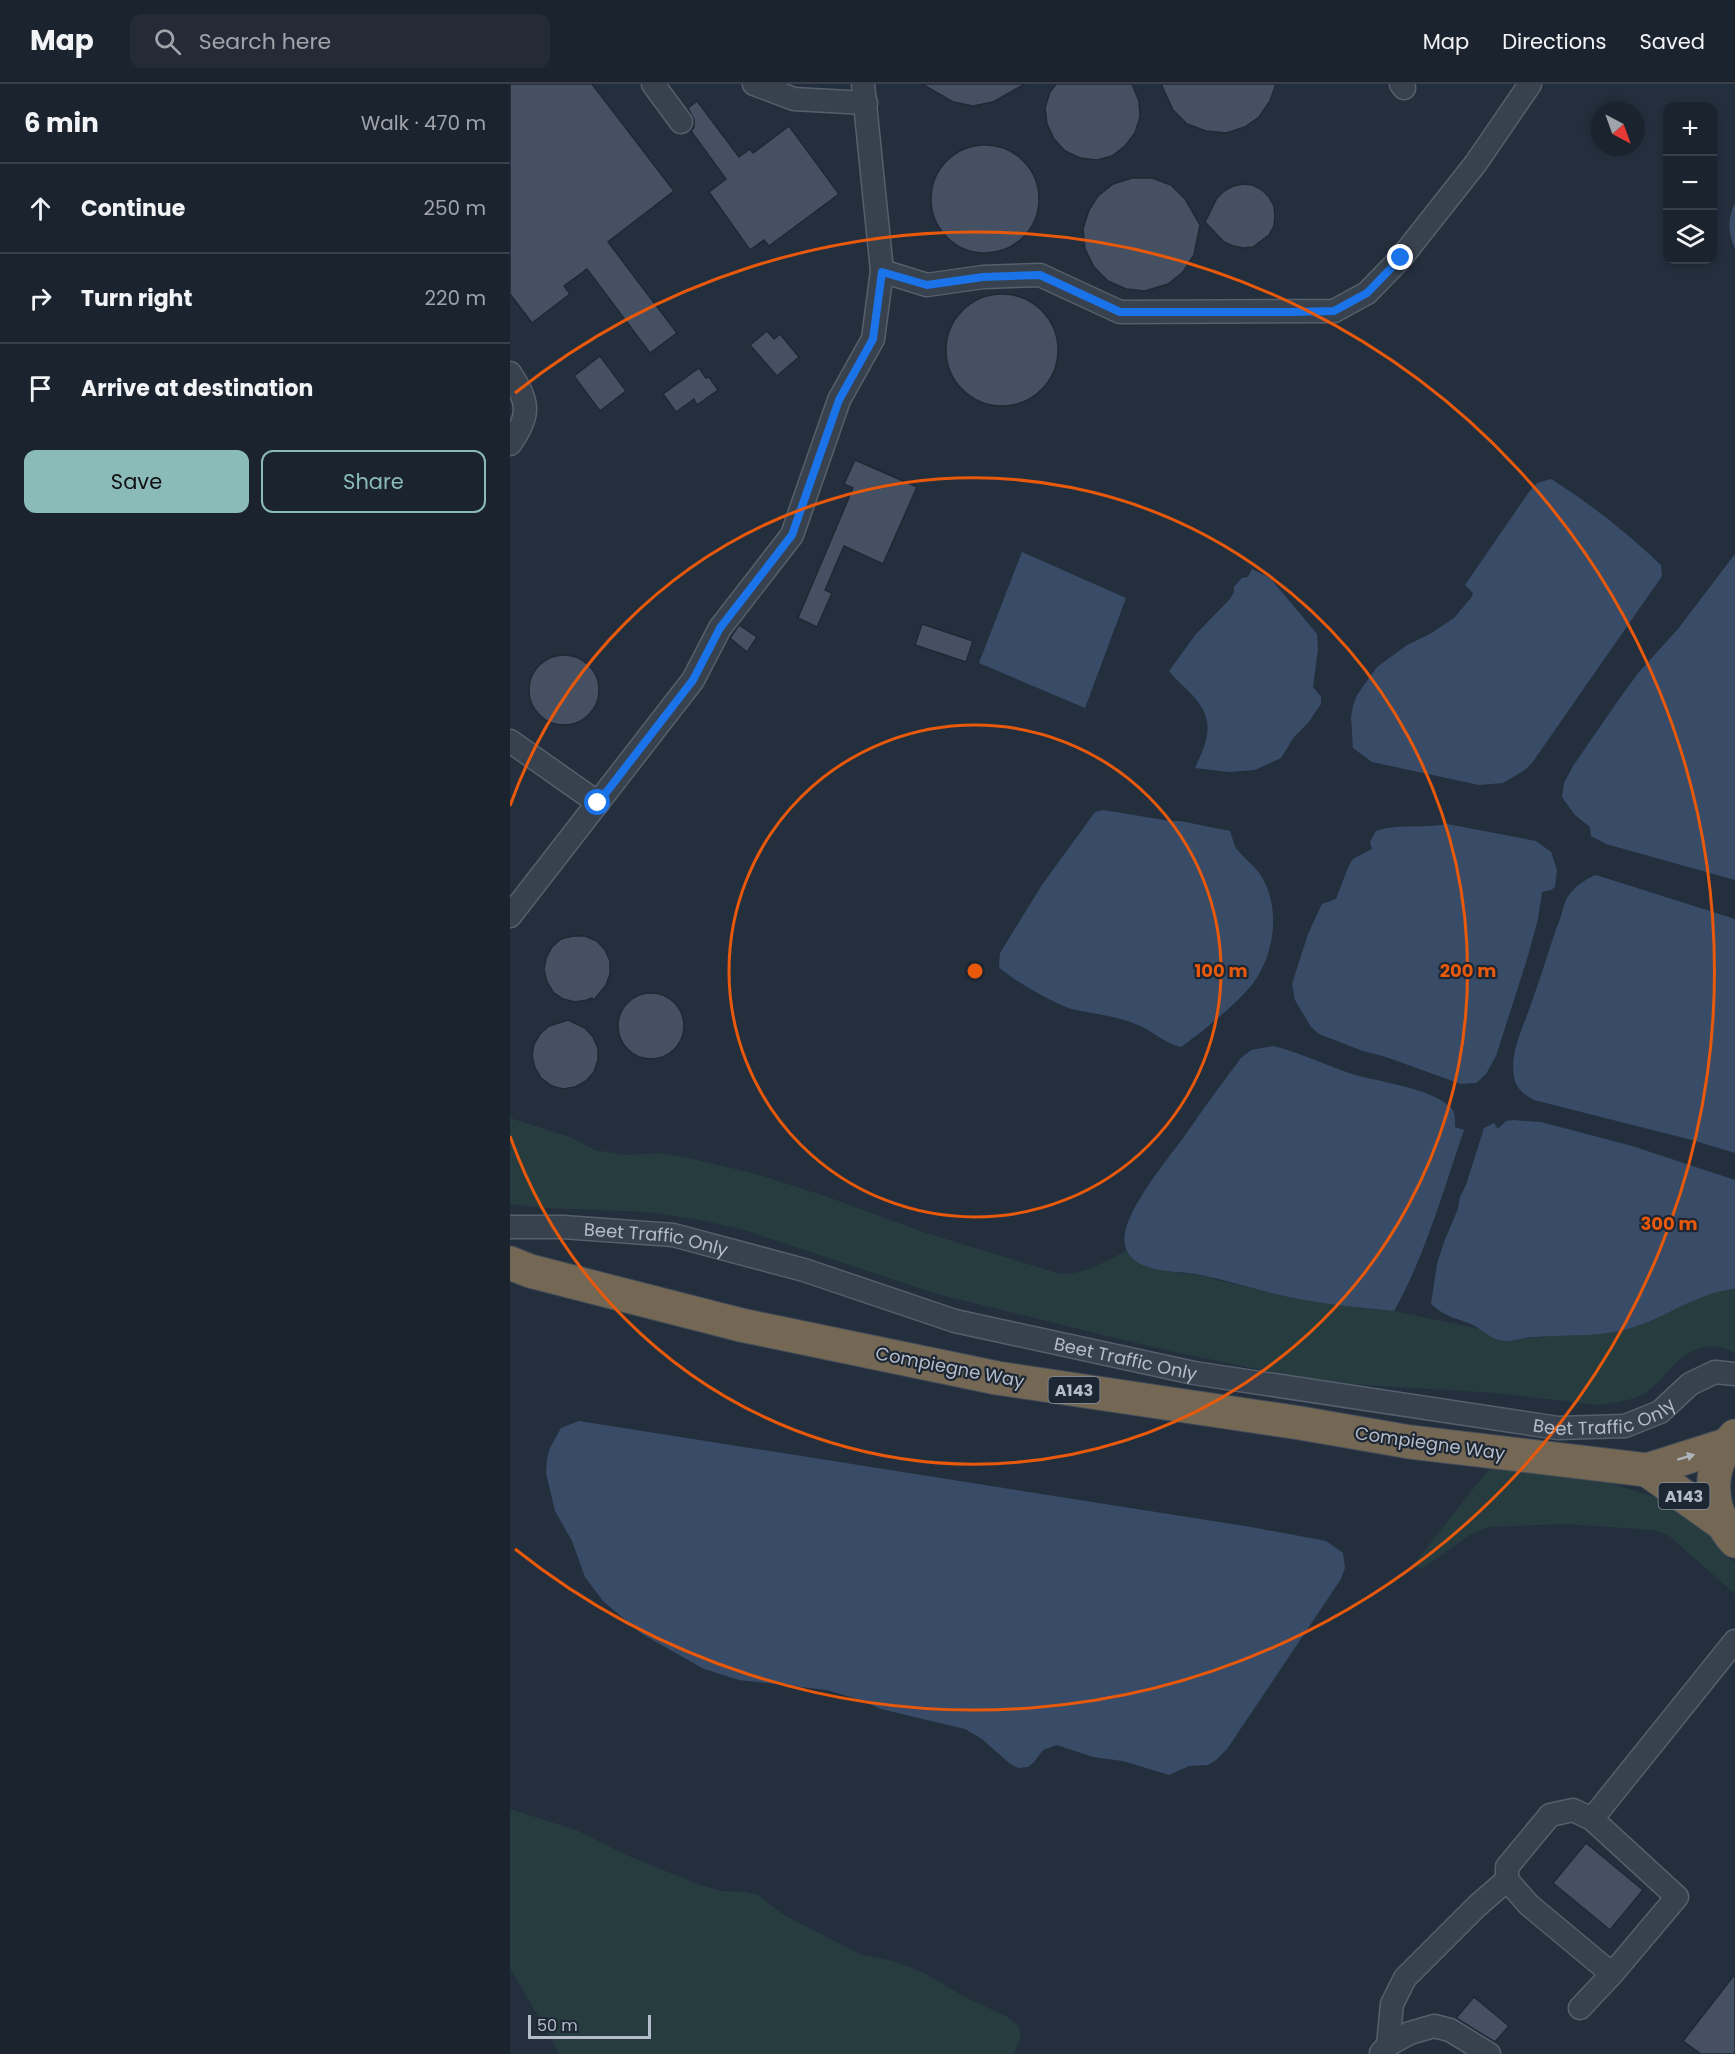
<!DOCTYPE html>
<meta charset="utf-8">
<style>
body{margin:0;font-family:Poppins,sans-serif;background:#242b36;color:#f1f3f6}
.controls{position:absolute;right:18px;top:18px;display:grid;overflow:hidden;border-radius:12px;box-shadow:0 3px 9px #0003}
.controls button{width:54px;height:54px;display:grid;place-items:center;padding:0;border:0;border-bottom:2px solid #39404a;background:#1b232e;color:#f1f3f6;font:30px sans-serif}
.compass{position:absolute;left:1081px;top:18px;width:54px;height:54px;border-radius:50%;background:#1b232e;box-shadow:0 3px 9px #0003;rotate:139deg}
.scale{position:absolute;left:18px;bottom:15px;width:123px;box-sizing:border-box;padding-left:6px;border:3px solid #b4bcc9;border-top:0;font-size:16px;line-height:21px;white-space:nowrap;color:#b4bcc9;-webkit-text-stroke:4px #1d2633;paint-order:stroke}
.stop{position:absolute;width:18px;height:18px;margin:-14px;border:4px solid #1a73e8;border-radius:50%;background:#fff}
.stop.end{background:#1a73e8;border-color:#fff;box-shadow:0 2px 6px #0008}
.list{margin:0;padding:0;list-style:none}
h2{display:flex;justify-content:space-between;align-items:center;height:78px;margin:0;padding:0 24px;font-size:26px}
h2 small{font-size:20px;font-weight:400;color:#a0a4aa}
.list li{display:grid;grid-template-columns:39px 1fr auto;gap:18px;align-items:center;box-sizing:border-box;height:90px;padding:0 24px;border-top:2px solid #39404a}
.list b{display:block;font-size:22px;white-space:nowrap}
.list em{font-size:20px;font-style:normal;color:#a0a4aa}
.actions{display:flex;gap:12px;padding:18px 24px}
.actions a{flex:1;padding:14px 0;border:2px solid #8bbbb9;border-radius:12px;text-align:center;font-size:21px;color:#8bbbb9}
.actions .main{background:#8bbbb9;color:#111}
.icon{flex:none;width:33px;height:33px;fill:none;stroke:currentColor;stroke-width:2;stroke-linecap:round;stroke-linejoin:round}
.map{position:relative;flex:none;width:1225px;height:1970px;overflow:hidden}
header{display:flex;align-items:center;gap:36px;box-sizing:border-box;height:84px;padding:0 30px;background:#1b232e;border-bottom:2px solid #39404a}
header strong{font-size:28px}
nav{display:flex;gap:33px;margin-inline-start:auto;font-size:21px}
.search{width:420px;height:54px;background:#242b36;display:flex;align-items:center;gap:15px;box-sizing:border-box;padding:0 21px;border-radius:12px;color:#a0a4aa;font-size:22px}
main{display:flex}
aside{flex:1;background:#1b232e}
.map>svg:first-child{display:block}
</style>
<header>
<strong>Map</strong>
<div class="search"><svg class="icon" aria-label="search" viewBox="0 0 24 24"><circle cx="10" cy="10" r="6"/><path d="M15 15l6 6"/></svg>Search here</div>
<nav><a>Map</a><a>Directions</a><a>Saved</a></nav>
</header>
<main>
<aside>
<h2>6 min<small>Walk · 470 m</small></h2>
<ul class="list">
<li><svg class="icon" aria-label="ahead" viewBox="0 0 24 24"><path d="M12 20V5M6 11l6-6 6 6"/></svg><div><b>Continue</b></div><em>250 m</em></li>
<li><svg class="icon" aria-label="right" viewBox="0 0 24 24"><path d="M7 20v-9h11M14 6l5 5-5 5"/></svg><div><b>Turn right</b></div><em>220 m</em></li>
<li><svg class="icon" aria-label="arrive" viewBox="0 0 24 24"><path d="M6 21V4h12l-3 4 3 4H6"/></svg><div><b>Arrive at destination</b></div></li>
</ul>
<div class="actions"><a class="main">Save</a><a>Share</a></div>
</aside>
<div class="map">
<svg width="1225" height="1970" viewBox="0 0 1225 1970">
<rect width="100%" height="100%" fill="#242f3e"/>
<g fill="#263c3f">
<path d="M0,1034L60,1053L85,1066L115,1071L152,1069L183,1075L250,1091L318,1113L413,1148L547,1189C570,1193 596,1177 616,1167C632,1187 663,1188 687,1191C695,1191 703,1195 710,1197L848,1224L884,1227L970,1245L982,1253L994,1257L1127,1242L1191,1213L1210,1206L1225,1205V1270C1217,1264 1208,1262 1198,1263C1167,1266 1158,1294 1135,1309C1122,1317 1104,1319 1089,1321L987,1309L852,1301L796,1295L659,1267L427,1210L234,1146L190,1136L138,1128L35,1124L0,1120Z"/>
<path d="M979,1385L1066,1393L1078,1392L1148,1414L1193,1442L1212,1469L1225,1478V1510L1158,1451L1143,1446L1056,1440L978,1443L961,1450L912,1485L903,1481Z"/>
<path d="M0,1725L66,1746L116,1771L188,1800L211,1807L236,1808L248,1811L274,1831L352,1871L383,1877L410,1887L457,1914L496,1932L508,1941L511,1952L504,1970H50L0,1884Z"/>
</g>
<g fill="#394c67">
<path d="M1225,119V165C1218,148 1217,135 1225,119Z"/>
<path d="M1041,395C1081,420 1117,449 1151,481L1152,492L1022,679L1015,686L993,699L969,701L862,678L843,664L841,633L843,622L847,611L867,583L897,561L920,550L944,534L961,514L963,509L955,501L1019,408L1027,399Z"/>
<path d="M512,468L616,514L575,624L469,579Z"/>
<path d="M1225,470V796L1096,760L1081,752L1080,743L1065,731L1052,713L1054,699L1063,682L1112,611L1129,588L1168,545Z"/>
<path d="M742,485L760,494L807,550L808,565L803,603L811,613V620L798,639L784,653L771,674L745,686L719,688L685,684C697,658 706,639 685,614C677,604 666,597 659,587L686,550L720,515L724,508V503L732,494L738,493Z"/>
<path d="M593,726L660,737H670L720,747C722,752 723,759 726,764C734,775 747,783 753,795C769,825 765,863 748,892C736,913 692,948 671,963C655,960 645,948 630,942C609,932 584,930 562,925C547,921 499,894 489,883L490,869L532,801L585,728Z"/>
<path d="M937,740L1026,757L1041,768L1047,786L1045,803L1041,806L1032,808L1028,835L1017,875L986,972L976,990L966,999L951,1000L876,973L853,967L809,950L801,943L785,916L782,900L798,850L812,820L826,815L839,781L843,775L862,765L860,758L866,747C890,739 913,745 937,740Z"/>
<path d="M1086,791L1225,835V1069L1182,1056L1024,1016C1016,1012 1008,1006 1005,997C998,971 1013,944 1021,920C1030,895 1038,870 1046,845C1051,835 1052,826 1056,816C1061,805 1075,795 1086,791Z"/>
<path d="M763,962C791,969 815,981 842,990C869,998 919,1004 939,1022C946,1027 945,1035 945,1043L954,1046C933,1107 915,1172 884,1227C844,1223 801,1219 762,1209C738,1203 715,1196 691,1191C673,1187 650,1189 633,1181C625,1178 616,1170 615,1161C609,1131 661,1072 678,1047C695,1022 713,998 731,974L741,966Z"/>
<path d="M1003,1036L1031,1038L1122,1062L1225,1096V1205C1189,1208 1160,1231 1127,1242C1094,1254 1060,1250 1026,1253C1016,1253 1004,1257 994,1257C981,1256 972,1245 961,1240C946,1234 933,1232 921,1220L927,1180L934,1158L948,1125L950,1113L956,1101L974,1044L984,1039L988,1045L996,1037Z"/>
<path d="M69,1337L741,1443L816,1457L833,1469L835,1484L831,1495L717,1665L706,1676L698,1681L679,1682L659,1691L613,1677L583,1673L547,1661L533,1666L524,1678L518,1683L508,1684L499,1679L472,1655L455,1645L371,1625L350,1616L317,1606L229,1596L194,1585L132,1550L93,1517L75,1493L62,1457L45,1427L36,1389L37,1376L39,1366L51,1344Z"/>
</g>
<g fill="#455162" stroke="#1f2835" stroke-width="1.5">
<path d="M0,0H82L164,107L98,158L167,249L140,269L77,185L54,202L60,210L22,239L0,210Z"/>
<path d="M412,0H515L483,18L463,22L443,18Z"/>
<path d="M546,0H622L629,17L630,33L625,49L615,62L602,72L587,76L570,74L555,67L544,55L537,40L535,24L540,8Z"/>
<path d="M651,0H766L760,17L749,33L735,43L716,49L696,47L677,40L663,26Z"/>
<path d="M187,17L229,73L240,65L243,69L279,42L329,110L259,162L254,156L240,166L199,108L216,95L181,47L184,43V36L178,24Z"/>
<circle cx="475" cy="115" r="54"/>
<path d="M622,94H642L661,101L675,115L690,141L684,171L673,188L658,200L635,207L616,205L598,197L584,183L575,165L573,145L579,126L588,112L603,100Z"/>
<path d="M733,100L743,101L752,106L759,113L764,122L765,132L764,142L759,151L743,163L733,164L723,162L714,158L695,138L707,114L714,107L723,102Z"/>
<circle cx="492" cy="266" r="56"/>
<path d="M257,247L264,255L270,250L289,273L267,292L240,261Z"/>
<path d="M90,272L116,307L90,327L64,292Z"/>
<path d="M189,284L196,294L199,293L208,306L187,321L184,315L166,328L153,310Z"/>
<path d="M345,376L407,403L373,480L334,462L315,506L322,509L307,543L288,534L343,404L334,400Z"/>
<path d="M412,540L463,557L456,578L405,561Z"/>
<path d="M229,541L247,553L237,568L220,554Z"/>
<circle cx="54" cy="606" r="35"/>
<path d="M63,852H75L87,857L95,866L100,877V890L96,901L84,916L82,914L77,916L65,918L53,915L43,908L37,898L34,886L36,874L42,863L51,855Z"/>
<circle cx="141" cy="942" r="33"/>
<path d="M58,936L75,944L83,953L88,964V976L84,988L76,997L65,1003L53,1005L42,1002L31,994L25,984L22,972L24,960L30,950L39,942Z"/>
<path d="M1076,1759L1133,1806L1100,1846L1043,1799Z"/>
<path d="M1225,1890V1970H1191L1173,1957Z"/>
<path d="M964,1913L999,1942L985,1958L946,1934Z"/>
</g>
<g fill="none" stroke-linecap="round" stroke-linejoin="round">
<g stroke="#565f6c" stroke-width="25">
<g id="minor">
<path d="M143,0L171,38"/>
<path d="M244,0L284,15L356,19"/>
<path d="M891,0L894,4"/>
<path d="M372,187L417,201L473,193L530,191L610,228L824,227L857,209L891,174L966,79L1020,0"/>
<path d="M0,289C19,318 21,331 0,360"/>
<path d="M0,657L88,719"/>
<path d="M0,832L183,596L210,544L282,451L329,316L363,255L372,187L353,0"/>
<path id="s1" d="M0,1143H53L163,1151L294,1186L445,1237L684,1289L1048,1344L1115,1342L1150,1328L1180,1300L1205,1288L1225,1290"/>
<path d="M1082,1735L1225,1557"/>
<path d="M1070,1924L1102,1890L1167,1813L1082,1735L1063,1726L1040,1731L997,1783V1796L1019,1821L1102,1890"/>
<path d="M878,1961L882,1920L895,1894L967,1822L997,1796"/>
<path d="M871,1969L878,1961L900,1949L924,1942L940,1946L979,1970"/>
</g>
</g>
<g stroke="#434c59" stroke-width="35">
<g id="highway">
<path d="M0,1179L20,1187L231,1241L487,1294L790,1339L900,1358L1137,1386L1216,1361"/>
<path d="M1225,1352C1195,1383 1198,1426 1225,1457"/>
<path d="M1137,1386L1210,1438"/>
</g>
</g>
<use href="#minor" stroke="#38414e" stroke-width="22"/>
<use href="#highway" stroke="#746855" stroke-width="33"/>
</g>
<defs><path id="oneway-solid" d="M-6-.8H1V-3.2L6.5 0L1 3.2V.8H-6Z" transform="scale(1.5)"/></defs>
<use fill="#aeb4bd" href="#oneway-solid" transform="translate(1176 1373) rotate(-17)"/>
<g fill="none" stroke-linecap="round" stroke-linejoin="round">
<path stroke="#1a73e8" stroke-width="8" d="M88,719L183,596L210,544L282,451L329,316L363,255L372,188L417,201L473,193L530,191L610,228H781L824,227L857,209L891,174"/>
</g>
<g fill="none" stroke="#e8590c" stroke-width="3">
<circle cx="465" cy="887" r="246"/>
<path d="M0 722A493 493 0 1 1 0 1052"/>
<path d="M5 309A739 739 0 1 1 5 1465"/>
</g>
<g text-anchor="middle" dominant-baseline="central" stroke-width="4.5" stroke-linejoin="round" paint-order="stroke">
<g fill="#1d2633" stroke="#878f9c" stroke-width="1.5">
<rect x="538.5" y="1293" width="51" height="26" rx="4.5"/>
<rect x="1148.5" y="1399" width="51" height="26" rx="4.5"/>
</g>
<g font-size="16" font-weight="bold" fill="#b4bcc9">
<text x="564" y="1306">A143</text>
<text x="1174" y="1412">A143</text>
</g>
<g font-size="18" fill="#b4bcc9" stroke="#1d2633">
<text stroke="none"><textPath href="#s1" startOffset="147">Beet Traffic Only</textPath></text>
<text stroke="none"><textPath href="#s1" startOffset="633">Beet Traffic Only</textPath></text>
<text transform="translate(440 1283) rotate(11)">Compiegne Way</text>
<text stroke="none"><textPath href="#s1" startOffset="1119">Beet Traffic Only</textPath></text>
<text transform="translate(920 1359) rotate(8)">Compiegne Way</text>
</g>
</g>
<circle cx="465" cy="887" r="9" fill="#e8590c" stroke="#1d2633" stroke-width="3"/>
<g font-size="18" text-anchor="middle" font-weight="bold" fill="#e8590c" stroke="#1d2633" stroke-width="4.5" stroke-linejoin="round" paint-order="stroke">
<text x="711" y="893">100 m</text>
<text x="958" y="893">200 m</text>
<text x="1159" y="1146">300 m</text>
</g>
</svg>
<div class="controls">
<button>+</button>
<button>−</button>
<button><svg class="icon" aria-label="layers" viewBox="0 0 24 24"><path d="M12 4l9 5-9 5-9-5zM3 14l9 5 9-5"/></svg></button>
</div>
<svg class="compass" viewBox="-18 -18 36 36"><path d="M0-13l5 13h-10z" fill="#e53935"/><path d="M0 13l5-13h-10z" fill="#a0a4aa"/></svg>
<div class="scale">50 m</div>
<div class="stop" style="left:88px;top:719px"></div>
<div class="stop end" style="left:891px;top:174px"></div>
</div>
</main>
